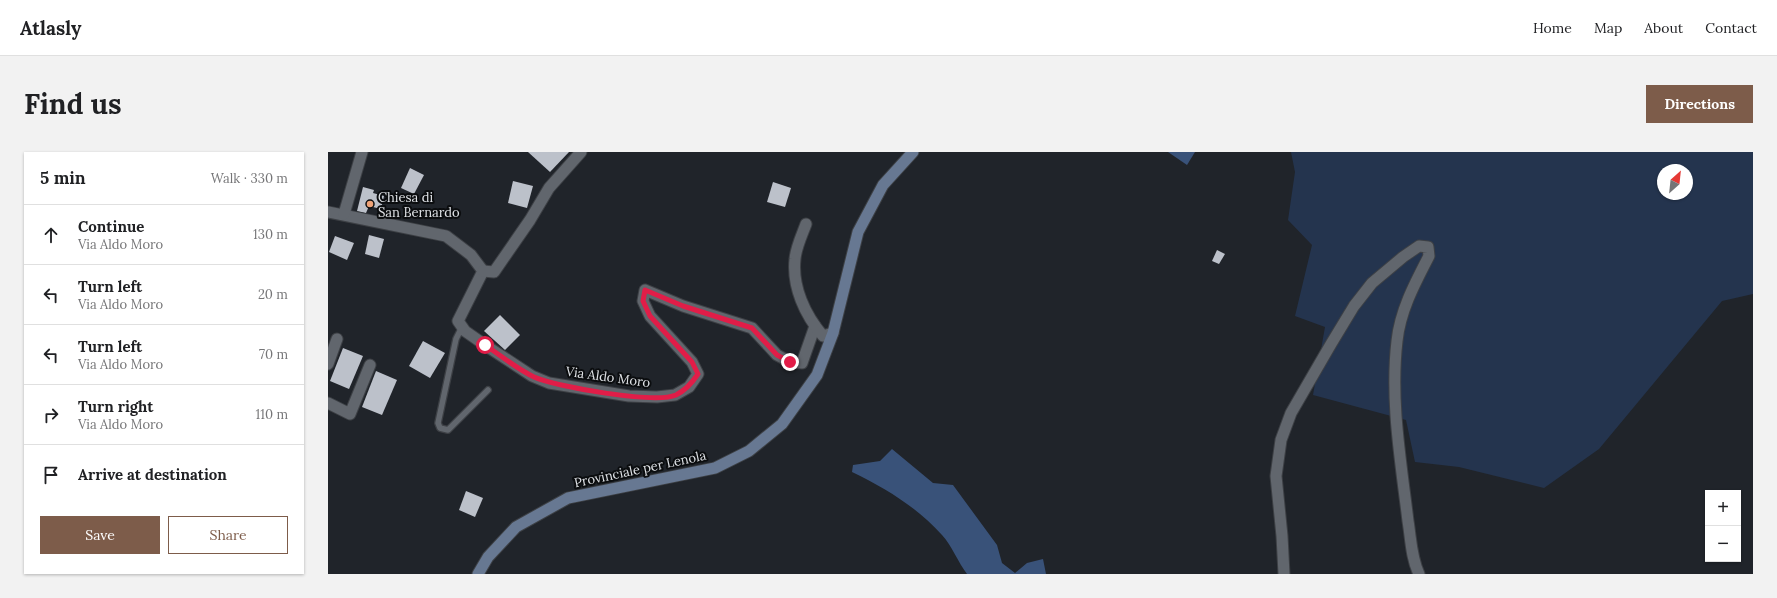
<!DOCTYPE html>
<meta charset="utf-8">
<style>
body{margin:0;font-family:Lora,serif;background:#f2f2f2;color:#202124}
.controls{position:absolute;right:12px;bottom:12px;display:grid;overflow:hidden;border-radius:0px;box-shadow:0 1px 3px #0004}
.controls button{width:36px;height:36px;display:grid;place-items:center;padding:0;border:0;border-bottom:1px solid #e0e0e0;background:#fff;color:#202124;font:20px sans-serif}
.compass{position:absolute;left:1329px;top:12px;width:36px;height:36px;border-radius:50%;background:#fff;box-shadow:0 1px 3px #0004;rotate:27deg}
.stop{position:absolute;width:12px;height:12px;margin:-9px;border:3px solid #e11d48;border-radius:50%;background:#fff}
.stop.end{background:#e11d48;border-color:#fff;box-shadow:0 1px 4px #0008}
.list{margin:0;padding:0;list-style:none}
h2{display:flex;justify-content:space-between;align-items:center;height:52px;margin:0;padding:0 16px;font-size:17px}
h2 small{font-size:13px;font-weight:400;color:#757577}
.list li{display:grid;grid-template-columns:26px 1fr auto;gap:12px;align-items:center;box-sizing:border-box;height:60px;padding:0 16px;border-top:1px solid #e0e0e0}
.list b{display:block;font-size:15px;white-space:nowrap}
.list p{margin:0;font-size:13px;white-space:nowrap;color:#757577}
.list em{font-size:13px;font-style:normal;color:#757577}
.actions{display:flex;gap:8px;padding:12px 16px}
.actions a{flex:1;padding:9px 0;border:1px solid #7d5c4a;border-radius:0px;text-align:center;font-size:14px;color:#7d5c4a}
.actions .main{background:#7d5c4a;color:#fff}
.icon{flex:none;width:22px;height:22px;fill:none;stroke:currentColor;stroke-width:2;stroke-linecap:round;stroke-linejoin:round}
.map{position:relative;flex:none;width:1425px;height:422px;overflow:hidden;border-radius:0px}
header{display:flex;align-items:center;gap:24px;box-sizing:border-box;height:56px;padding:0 20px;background:#fff;border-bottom:1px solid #e0e0e0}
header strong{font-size:19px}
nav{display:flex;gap:22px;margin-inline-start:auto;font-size:14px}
.intro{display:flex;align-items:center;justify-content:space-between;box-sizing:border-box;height:96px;padding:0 24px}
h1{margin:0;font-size:28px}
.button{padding:10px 18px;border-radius:0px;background:#7d5c4a;color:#fff;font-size:14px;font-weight:700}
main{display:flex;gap:24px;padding:0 24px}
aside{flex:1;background:#fff;border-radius:0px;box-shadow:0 1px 3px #0004}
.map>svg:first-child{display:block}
</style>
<header>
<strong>Atlasly</strong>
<nav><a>Home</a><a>Map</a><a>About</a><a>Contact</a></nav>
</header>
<div class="intro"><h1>Find us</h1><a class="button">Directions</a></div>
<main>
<aside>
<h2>5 min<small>Walk · 330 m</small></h2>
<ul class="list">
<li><svg class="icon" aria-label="ahead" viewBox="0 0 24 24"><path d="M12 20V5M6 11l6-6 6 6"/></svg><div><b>Continue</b><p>Via Aldo Moro</p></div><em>130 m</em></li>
<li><svg class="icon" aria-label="left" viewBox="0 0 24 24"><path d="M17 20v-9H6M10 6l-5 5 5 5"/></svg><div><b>Turn left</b><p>Via Aldo Moro</p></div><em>20 m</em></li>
<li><svg class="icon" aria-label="left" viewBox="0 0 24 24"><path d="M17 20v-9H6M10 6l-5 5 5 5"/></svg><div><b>Turn left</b><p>Via Aldo Moro</p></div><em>70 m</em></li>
<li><svg class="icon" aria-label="right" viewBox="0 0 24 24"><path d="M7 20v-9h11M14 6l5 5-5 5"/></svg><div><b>Turn right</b><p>Via Aldo Moro</p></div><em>110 m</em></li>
<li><svg class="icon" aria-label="arrive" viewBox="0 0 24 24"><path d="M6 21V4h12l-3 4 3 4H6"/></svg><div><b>Arrive at destination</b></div></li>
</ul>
<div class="actions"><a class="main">Save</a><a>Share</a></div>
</aside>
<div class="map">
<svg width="1425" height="422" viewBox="0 0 1425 422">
<rect width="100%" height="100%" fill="#20242a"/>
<path fill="#24344e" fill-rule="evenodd" d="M963,0H1425V142L1394,149L1271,297L1216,336L1131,315L1087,310L1078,268L985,243L997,175L967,164L984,93L960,68L967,20ZM1335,18H1359V42H1335Z"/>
<g fill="#395279">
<path d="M840,0H867L859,13Z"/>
<path d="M564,297L605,331L625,333L669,393L674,411L687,421L699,411L715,407L718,422H639C630,410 624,394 614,383C589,355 557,336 524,320L525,313L552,309Z"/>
</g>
<g fill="#bcc1ca">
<path d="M200,0H241L222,20Z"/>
<path d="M82,16L96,23L86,42L73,36Z"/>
<path d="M185,29L205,34L199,56L180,51Z"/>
<path d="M445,30L463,36L457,55L439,50Z"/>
<path d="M35,35L46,38L45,41L56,44L53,57L41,54L38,61L29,59Z"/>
<path d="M41,83L56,87L51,106L37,102Z"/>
<path d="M7,84L26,91L19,108L1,100Z"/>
<path d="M889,98L897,102L891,112L884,109Z"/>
<path d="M172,163L192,183L177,198L156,179Z"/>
<path d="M95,189L117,201L102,226L81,214Z"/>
<path d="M15,196L35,204L21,237L2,229Z"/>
<path d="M48,219L69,228L54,263L34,255Z"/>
<path d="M138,339L155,346L147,365L131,358Z"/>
</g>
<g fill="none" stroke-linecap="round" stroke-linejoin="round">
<g stroke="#3d4045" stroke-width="8">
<path id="service" d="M134,175L128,187L110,271L112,276L120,278L160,238"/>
</g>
<g stroke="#3d4045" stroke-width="13">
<g id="minor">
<path d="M0,60L118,84L143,103L155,119L130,169L137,179L157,193L204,224L221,231L301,244L329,245L347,243L361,235L370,222L364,210L322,164L315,149L317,138L355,154L424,176L449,203L462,210L474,211L487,174"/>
<path d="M16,62L34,0"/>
<path d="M478,72C474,83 468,95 467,107C464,135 477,163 495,184L505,181"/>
<path d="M155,119L166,120L202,68L221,36L253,0"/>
<path d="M0,212L9,187"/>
<path d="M0,251L22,262L42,213"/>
<path d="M956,422L954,384L948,324L953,288L963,261L1003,192L1026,154L1044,131L1075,105L1091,94L1100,95L1101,104C1087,131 1072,159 1069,189C1062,249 1073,310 1080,369C1083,387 1083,405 1091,422"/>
</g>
</g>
<g stroke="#3d4045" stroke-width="13">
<path id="secondary" d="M150,422L160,405L188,375L240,346L387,316L421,299L454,272L489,223L505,181L530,80L555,33L585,0"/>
</g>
<use href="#service" stroke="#61666d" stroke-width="5.5"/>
<use href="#minor" stroke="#61666d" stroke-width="11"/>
<use href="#secondary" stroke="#677892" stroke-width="11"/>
</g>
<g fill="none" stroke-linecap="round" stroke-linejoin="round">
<path stroke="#e11d48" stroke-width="5" d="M157,193C172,203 189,217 206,225C228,235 327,252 348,243C358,238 364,231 370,222L364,210L322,164L315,149L317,138L355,154L424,176L449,203L462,210"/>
</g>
<circle fill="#efa378" stroke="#0b0d0f" stroke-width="1.5" cx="42" cy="52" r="4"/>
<g text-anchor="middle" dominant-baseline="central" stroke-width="4" stroke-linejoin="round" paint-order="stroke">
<g font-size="13" fill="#e0e3e7" stroke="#0b0d0f" text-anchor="start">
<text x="50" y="45">Chiesa di<tspan x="50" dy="15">San Bernardo</tspan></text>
</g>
<g font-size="13" fill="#e0e3e7" stroke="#0b0d0f">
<text transform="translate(280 225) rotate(8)">Via Aldo Moro</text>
<text transform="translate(312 317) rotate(-12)">Provinciale per Lenola</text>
</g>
</g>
</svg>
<div class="controls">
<button>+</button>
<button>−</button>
</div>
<svg class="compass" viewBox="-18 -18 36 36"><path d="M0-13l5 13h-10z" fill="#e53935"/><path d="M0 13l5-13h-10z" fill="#757577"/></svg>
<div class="stop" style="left:157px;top:193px"></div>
<div class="stop end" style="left:462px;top:210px"></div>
</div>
</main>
